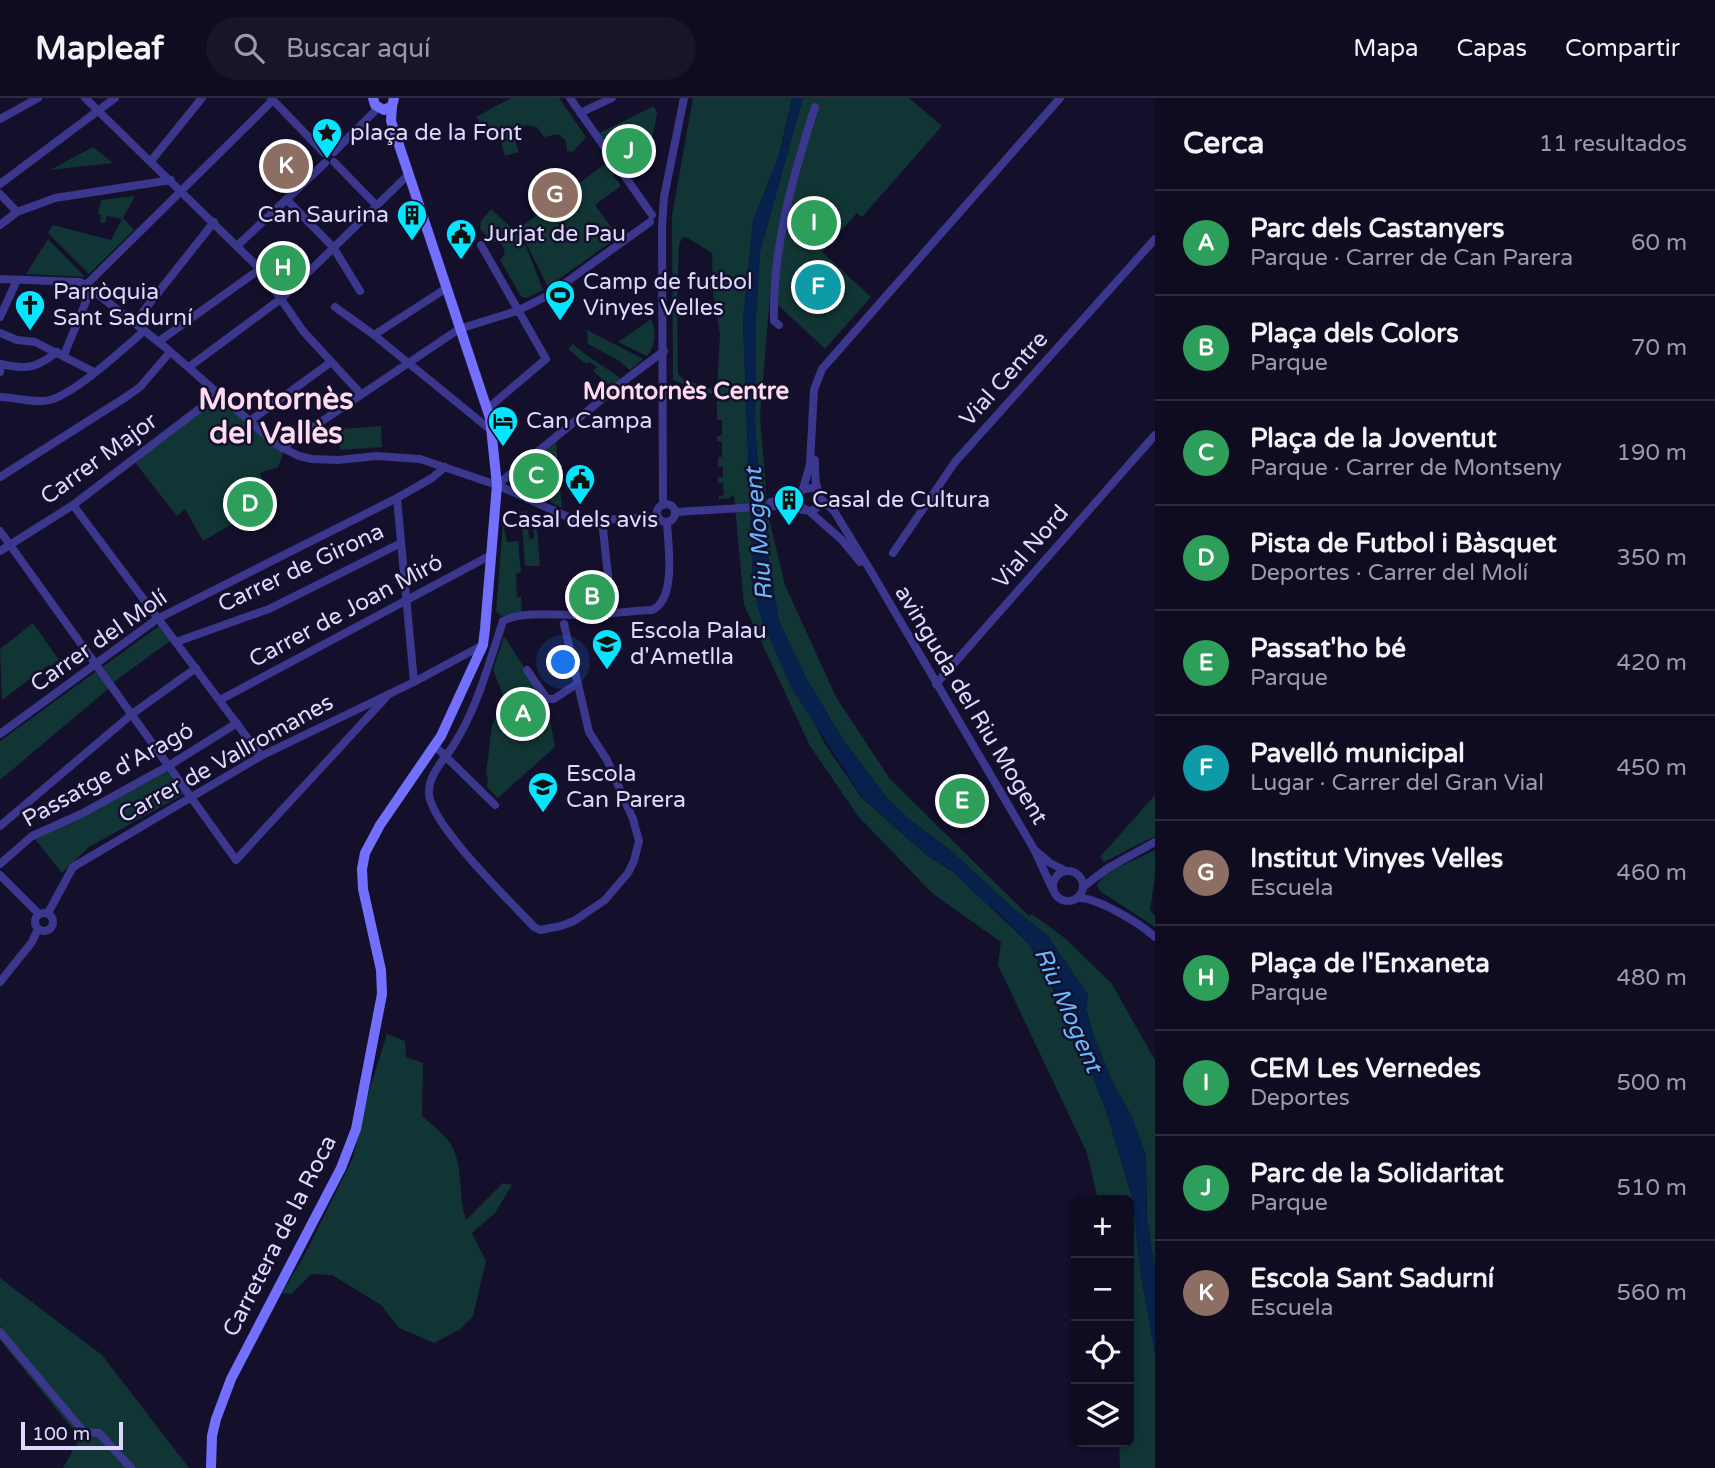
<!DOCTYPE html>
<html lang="es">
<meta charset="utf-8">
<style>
body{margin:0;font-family:"Varela Round",sans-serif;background:#181429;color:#f1f3f6}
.controls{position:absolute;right:21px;bottom:21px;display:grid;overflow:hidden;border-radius:10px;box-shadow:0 2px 5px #0004}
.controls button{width:63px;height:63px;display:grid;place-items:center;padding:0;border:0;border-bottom:2px solid #2f2b3e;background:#0f0b20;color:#f1f3f6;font:35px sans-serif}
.scale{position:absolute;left:21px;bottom:18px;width:102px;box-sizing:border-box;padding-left:7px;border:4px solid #ddd9ff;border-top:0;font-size:19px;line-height:24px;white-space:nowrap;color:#ddd9ff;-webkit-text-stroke:5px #140f2b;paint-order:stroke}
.you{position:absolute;left:564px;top:565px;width:24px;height:24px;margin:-18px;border:5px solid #fff;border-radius:50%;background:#1a73e8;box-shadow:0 0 0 10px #1a73e833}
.badge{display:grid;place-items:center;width:46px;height:46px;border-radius:50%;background:#05e5ff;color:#fff;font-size:23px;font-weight:700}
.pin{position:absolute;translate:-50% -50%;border:4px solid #fff;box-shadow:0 2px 7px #0006}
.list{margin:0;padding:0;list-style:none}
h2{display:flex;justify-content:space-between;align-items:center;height:91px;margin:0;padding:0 28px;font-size:30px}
h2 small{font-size:23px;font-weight:400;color:#9b9ba5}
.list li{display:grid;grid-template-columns:46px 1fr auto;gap:21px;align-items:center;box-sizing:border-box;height:105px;padding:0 28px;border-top:2px solid #2f2b3e}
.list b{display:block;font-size:26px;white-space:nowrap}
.list p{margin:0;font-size:23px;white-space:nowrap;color:#9b9ba5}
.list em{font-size:23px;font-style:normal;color:#9b9ba5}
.icon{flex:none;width:38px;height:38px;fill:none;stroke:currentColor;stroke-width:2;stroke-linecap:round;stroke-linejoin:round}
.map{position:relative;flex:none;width:1155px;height:1370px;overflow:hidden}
header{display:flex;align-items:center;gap:42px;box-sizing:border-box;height:98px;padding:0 35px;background:#0f0b20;border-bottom:2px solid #2f2b3e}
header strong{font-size:33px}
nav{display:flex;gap:38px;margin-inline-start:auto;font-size:24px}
.search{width:490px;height:63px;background:#181429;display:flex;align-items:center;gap:18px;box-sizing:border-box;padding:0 24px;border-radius:38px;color:#9b9ba5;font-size:26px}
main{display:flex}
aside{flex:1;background:#0f0b20}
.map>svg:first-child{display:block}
</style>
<header>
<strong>Mapleaf</strong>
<div class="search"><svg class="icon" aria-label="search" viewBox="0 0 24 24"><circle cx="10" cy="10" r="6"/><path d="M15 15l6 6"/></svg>Buscar aquí</div>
<nav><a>Mapa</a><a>Capas</a><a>Compartir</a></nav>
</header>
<main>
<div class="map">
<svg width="1155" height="1370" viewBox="0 0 1155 1370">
<rect width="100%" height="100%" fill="#140f2b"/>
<g fill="#113534" fill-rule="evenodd">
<path d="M511,0H559L586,39L573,54L567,53L566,43C558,33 555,37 544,39L537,29L527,27C514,31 514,43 519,54L505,58L498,34L489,38L476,19Z"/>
<path d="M693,0H792L779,57L753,123L743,222L753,489L762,523L825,646L861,699L925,756L956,776L1029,846L1077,936L1107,1016L1133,1102L1141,1178L1155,1255V1370H1120L1119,1344H1129V1102H1098L1087,1055L998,867L1001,844L932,795L858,718L810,648L744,507L734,397L730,400L719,401V398L724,397L723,385H718V379H723V369H718V359H722V344L717,343V338L722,337V322H717V298L673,282L672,117ZM686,139L712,155L713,194L720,236L717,293L683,281L678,276L677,201L679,147L682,140Z"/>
<path d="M803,0H909L942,28L862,119L857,115L822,154L871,199L825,251L777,206L771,185L760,318L768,417L785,487L836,599L890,681L1029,818L1032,816L1066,841L1112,886L1155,962V1171L1147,1121L1146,1058L1131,1017L1111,981L1093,936L1086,911L1088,897L1047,837L1014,811L949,751L908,720L887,700L844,643L806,580L779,523L769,466L759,387L755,326L756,219L760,153Z"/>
<path d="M654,8L657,15L647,70L633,80L627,79L597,36Z"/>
<path d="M93,49L113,65L50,72Z"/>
<path d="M605,66L621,88L595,107L618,139L548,189C538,171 531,152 519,135L521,129Z"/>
<path d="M135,98L123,120L134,132L89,176L48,135L53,127L111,142L122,121L107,118L105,125L100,124L101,117L98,116L101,102Z"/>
<path d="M491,111L515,133L526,148L543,192L527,200L522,199L519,195L500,162L505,156L502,146L492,143L480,131L481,123Z"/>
<path d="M48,141L85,179L26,176Z"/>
<path d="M282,152L301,172L285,188L266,168Z"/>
<path d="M651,221C657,232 655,249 647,258L618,244Z"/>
<path d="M587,232L643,261L630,272L618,262L588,246Z"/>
<path d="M573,246C588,260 605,268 621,281L612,290L593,273L597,269L589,264L586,266L568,251Z"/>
<path d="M219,296L285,351L278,369L260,375L271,409L259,413L254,418L251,415L203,443L185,411L177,418L133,362Z"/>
<path d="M381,328L382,349L340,352L338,331Z"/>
<path d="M556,344L562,410L509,382Z"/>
<path d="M527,413L529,441L534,440L532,418H536L540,468H525L521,414Z"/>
<path d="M503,425L507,444L518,443L521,474L516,476L517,499H521L522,514L502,518L496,514Z"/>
<path d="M605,475L606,490L601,491L602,506L584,508L581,478Z"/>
<path d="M33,525L59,562L51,568L49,567L2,602L0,551Z"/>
<path d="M159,528L170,543L111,586L108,591L0,682V643Z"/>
<path d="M504,538L547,605L555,649L498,700L487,689L488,680L486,677L492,627L505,602L493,572Z"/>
<path d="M166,672L184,696L89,749L62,775L34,740L66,724L72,725Z"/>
<path d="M1155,697V738L1104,764L1100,759Z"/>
<path d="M1155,752V778L1150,812L1155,818V829L1100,793L1097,787L1106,775Z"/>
<path d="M387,936L405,943L406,959L423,965L422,1018C430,1025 439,1032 447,1041C465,1062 457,1097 466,1122L503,1085L512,1087L495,1115L472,1135L486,1163L473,1218L459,1232L434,1245L399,1230L381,1207L332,1177L312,1176L291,1196L282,1195L305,1156L353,1060L369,993Z"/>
<path d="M0,1180L102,1257L189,1370H63L80,1340L0,1242V1237L76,1327L0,1228Z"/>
</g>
<path fill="#07204c" d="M792,0H803L760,153L756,219L755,326L759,387L769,465L779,523L806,580L844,643L887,700L908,720L949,751L1014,811L1047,837L1088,897L1086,911L1093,936L1111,981L1131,1017L1146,1058L1147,1121L1155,1171V1255L1141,1178L1133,1101L1107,1016L1077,936L1048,879L1029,846L999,815L976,797L956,776L925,756L862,699L792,591L762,523L753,489L743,222L753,123L779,57Z"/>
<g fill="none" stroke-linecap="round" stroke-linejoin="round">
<g stroke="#3a378d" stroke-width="8">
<path d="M85,0L260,171L303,233L361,296"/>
<path d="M271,0L324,55"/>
<path d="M570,0L652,117"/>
<path d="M580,15L612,0"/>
<path d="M0,21L38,0"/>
<path d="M334,54L378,10"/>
<path d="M151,63L202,0"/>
<path d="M334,64L376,107"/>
<path d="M0,86L115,0"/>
<path d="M0,96L17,114"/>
<path d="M286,101L333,149L360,193"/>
<path d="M0,127L17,114L55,100L171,82"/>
<path d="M481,147L546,261L487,311"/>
<path d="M237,148L325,65"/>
<path d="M0,181L80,184L86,187L165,249L277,347L299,358L312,361L338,362L377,358L420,361L497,387L577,423L658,419"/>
<path d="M86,187L273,2"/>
<path d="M335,209L374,237L492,333"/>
<path d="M0,219L17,182"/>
<path d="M134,225L214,124"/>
<path d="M779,227L774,223C772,151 793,78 815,9"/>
<path d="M0,235L17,242L35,244L94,274"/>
<path d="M374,237L445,191"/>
<path d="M158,244L260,171"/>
<path d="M64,257L91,191"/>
<path d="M189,269L282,200L408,77"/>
<path d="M0,274L1,266C28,272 36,270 57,254"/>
<path d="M0,299C15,299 35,306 50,302C76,295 123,251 144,233"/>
<path d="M250,323L331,264"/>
<path d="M282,350L459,231L517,213L547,198L650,124"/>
<path d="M815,362C815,369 815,378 816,385C819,398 826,409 809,413L799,408L798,398L803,391L813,390L819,394"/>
<path d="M0,379L126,299L140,289L170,254"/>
<path d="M497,387L629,279L664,253"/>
<path d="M803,391L810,366L814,292L822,271L1060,0"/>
<path d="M397,400L414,584"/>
<path d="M821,401L834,413L872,475L1034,751L1053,792"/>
<path d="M771,404L788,401L799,395"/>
<circle cx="666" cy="415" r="9"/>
<path d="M73,407L261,658"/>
<path d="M663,407L662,128L664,99L684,0"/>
<path d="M809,413L842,442L860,464"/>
<path d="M675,414L779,408L804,412"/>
<path d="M602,422L612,514"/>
<path d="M0,433L236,762L389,596"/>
<path d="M0,453L73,407L219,296"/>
<path d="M893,455L955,364L1155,141"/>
<path d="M564,526L589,634L607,662L633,721L639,743L634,763L628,775L605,802L574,823L561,828L540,832L534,829C511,804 429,725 429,695C428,677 444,662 453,648C477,611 489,565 503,523C521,513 559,517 580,517C604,517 628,513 652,512C677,501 668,447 667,424"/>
<path d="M176,544L269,511L401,445"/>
<path d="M527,572L547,601H554L578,585"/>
<path d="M936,586L1155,337"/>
<path d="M220,602L491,457"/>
<path d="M0,636L157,521L397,400L432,380L445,369"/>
<path d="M435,648L495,707"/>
<path d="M0,728L132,616L196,570"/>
<path d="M1036,753L1050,765L1066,773"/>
<path d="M0,766L32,738L81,716L170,667L237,625"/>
<circle cx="1068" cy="788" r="15"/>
<path d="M0,777L39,816"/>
<path d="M1083,789L1108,770L1155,744"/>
<path d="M1078,800C1097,799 1141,826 1155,839"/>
<circle cx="44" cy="824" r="9"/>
<path d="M48,815L73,769L261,658L414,584L483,547"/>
<path d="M0,884L32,844L38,831"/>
<path d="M0,1234L84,1334L99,1335L131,1370"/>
</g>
<g stroke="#7470ff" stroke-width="10">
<path d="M373,0L375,7L384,12L392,8L394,0"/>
<path d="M211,1370L212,1338L216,1321L231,1281L341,1070L356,1031L382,896L381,872L363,791L362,771L365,755L380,727L441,638L483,547L485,531L497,387L490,320L391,23L392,8"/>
</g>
</g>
<defs>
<g id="sight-pin" transform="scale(1.575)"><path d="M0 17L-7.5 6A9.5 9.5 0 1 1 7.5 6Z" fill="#05e5ff" stroke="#140f2b"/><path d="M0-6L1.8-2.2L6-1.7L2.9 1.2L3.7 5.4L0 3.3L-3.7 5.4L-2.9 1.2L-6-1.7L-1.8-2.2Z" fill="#111"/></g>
<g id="building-pin" transform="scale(1.575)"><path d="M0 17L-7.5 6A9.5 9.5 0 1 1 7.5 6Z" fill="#05e5ff" stroke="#140f2b"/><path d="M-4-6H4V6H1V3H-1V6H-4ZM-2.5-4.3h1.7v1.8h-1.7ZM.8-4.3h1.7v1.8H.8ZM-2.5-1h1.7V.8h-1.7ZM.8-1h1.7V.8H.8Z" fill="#111"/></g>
<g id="civic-pin" transform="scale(1.575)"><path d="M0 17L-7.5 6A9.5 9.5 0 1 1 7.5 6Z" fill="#05e5ff" stroke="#140f2b"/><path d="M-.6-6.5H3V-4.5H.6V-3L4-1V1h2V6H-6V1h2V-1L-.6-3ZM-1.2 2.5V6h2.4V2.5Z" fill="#111"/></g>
<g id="stadium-pin" transform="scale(1.575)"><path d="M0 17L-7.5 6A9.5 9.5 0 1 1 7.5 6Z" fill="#05e5ff" stroke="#140f2b"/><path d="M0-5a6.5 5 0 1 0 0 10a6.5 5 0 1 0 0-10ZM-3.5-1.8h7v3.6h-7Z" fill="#111"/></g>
<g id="church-pin" transform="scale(1.575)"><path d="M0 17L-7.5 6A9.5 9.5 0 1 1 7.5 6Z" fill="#05e5ff" stroke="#140f2b"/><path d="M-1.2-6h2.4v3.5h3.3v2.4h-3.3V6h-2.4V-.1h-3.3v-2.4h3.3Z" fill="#111"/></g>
<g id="hotel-pin" transform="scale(1.575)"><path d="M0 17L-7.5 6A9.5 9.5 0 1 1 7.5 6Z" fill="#05e5ff" stroke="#140f2b"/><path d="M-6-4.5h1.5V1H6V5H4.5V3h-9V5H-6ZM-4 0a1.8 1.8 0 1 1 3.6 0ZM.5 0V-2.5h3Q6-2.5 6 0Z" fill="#111"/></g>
<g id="school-pin" transform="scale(1.575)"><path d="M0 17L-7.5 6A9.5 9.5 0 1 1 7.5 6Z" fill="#05e5ff" stroke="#140f2b"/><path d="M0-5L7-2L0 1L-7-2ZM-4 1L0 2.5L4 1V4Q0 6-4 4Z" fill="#111"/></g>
</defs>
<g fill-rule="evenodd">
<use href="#sight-pin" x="327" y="35"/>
<use href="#building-pin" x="412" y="117"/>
<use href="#civic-pin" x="461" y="136"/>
<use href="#stadium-pin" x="560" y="197"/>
<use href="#church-pin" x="30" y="207"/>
<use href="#hotel-pin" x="503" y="323"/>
<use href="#civic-pin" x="580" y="381"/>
<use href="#building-pin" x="789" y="402"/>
<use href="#school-pin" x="607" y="546"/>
<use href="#school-pin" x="543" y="689"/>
</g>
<g text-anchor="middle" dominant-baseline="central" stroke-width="5" stroke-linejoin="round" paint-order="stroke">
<g font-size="23" fill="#ddd9ff" stroke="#140f2b" text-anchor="start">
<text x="350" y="35">plaça de la Font</text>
<text x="389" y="117" text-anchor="end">Can Saurina</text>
<text x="484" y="136">Jurjat de Pau</text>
<text x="583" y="184">Camp de futbol<tspan x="583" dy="26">Vinyes Velles</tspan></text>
<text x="53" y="194">Parròquia<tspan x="53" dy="26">Sant Sadurní</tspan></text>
<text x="526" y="323">Can Campa</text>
<text x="812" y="402">Casal de Cultura</text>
<text x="580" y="422" text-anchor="middle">Casal dels avis</text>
<text x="630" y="533">Escola Palau<tspan x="630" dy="26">d'Ametlla</tspan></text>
<text x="566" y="676">Escola<tspan x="566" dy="26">Can Parera</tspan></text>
</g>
<g font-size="23" fill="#ddd9ff" stroke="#140f2b">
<text transform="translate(1004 281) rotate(-48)">Vial Centre</text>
<text transform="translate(99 361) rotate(-36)">Carrer Major</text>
<text transform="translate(1031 449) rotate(-49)">Vial Nord</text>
<text transform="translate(301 470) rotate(-25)">Carrer de Girona</text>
<text transform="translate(346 513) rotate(-28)">Carrer de Joan Miró</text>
<text transform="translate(99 543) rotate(-35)">Carrer del Molí</text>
<text transform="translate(971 607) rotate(59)">avinguda del Riu Mogent</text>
<text transform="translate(226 661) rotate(-29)">Carrer de Vallromanes</text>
<text transform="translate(108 677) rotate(-29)">Passatge d'Aragó</text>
<text transform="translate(280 1138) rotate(-63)">Carretera de la Roca</text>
</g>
<g font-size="24" font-weight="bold" fill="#ffdbf2" stroke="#140f2b">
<text x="686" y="293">Montornès Centre</text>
</g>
<g font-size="24" font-style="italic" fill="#67b8ff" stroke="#140f2b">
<text transform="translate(759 436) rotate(-95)">Riu Mogent</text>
<text transform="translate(1068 912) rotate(66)">Riu Mogent</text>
</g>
<g font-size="30" font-weight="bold" fill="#ffdbf2" stroke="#140f2b">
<text x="276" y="301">Montornès<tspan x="276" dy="34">del Vallès</tspan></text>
</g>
</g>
</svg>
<div class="controls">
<button>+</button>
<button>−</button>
<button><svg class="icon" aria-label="locate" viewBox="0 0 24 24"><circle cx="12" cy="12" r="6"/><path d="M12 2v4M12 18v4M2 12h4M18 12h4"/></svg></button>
<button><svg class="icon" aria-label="layers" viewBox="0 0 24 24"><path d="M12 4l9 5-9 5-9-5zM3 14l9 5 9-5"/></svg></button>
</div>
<div class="scale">100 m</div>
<div class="you"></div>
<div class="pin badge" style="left:523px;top:616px;background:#2e9e5b">A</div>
<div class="pin badge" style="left:592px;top:499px;background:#2e9e5b">B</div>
<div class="pin badge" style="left:536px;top:378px;background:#2e9e5b">C</div>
<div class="pin badge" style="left:250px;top:406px;background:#2e9e5b">D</div>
<div class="pin badge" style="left:962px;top:703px;background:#2e9e5b">E</div>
<div class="pin badge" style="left:818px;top:189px;background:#0f9aa8">F</div>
<div class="pin badge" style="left:555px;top:97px;background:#8d6e63">G</div>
<div class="pin badge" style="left:283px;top:170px;background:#2e9e5b">H</div>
<div class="pin badge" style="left:814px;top:125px;background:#2e9e5b">I</div>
<div class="pin badge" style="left:629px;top:53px;background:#2e9e5b">J</div>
<div class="pin badge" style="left:286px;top:68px;background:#8d6e63">K</div>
</div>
<aside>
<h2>Cerca<small>11 resultados</small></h2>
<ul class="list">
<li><span class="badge" style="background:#2e9e5b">A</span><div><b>Parc dels Castanyers</b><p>Parque · Carrer de Can Parera</p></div><em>60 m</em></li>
<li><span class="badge" style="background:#2e9e5b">B</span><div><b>Plaça dels Colors</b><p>Parque</p></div><em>70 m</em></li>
<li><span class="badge" style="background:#2e9e5b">C</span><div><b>Plaça de la Joventut</b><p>Parque · Carrer de Montseny</p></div><em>190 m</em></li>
<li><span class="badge" style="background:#2e9e5b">D</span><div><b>Pista de Futbol i Bàsquet</b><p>Deportes · Carrer del Molí</p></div><em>350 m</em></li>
<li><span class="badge" style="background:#2e9e5b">E</span><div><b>Passat'ho bé</b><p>Parque</p></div><em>420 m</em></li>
<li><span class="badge" style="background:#0f9aa8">F</span><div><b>Pavelló municipal</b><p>Lugar · Carrer del Gran Vial</p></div><em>450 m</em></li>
<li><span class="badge" style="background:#8d6e63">G</span><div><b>Institut Vinyes Velles</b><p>Escuela</p></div><em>460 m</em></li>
<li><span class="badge" style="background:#2e9e5b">H</span><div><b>Plaça de l'Enxaneta</b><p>Parque</p></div><em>480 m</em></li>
<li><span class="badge" style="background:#2e9e5b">I</span><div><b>CEM Les Vernedes</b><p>Deportes</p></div><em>500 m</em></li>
<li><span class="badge" style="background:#2e9e5b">J</span><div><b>Parc de la Solidaritat</b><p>Parque</p></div><em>510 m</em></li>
<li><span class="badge" style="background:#8d6e63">K</span><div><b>Escola Sant Sadurní</b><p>Escuela</p></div><em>560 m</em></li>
</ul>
</aside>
</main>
